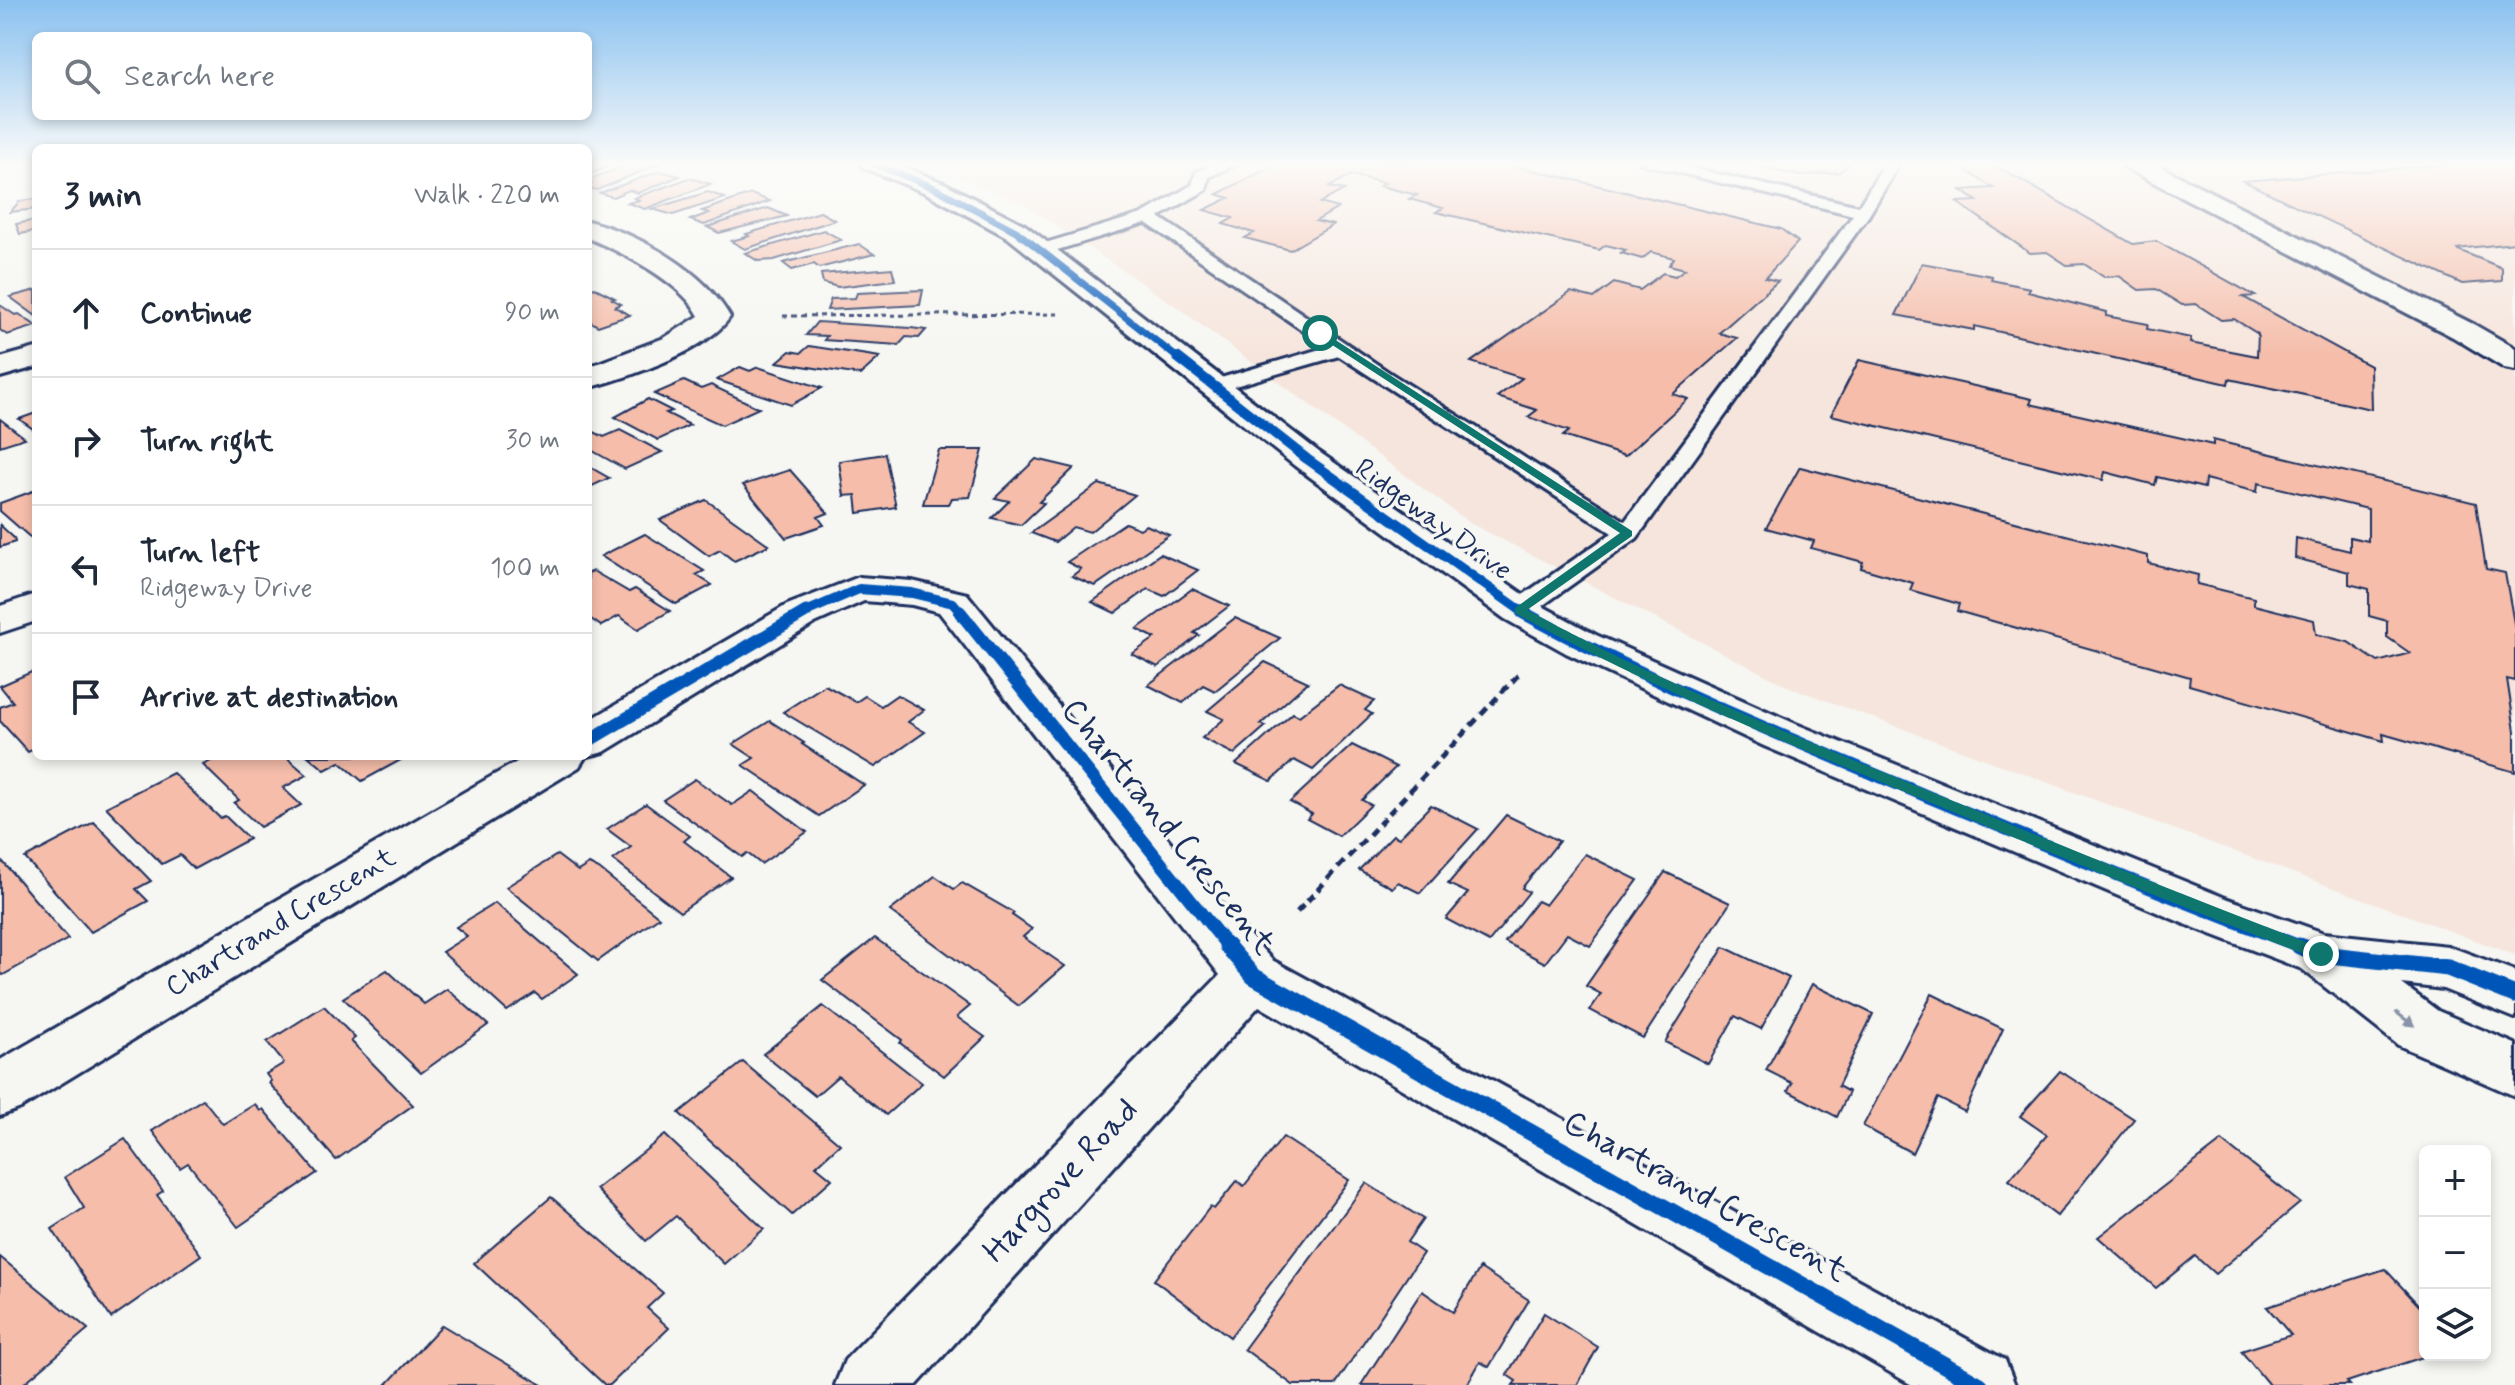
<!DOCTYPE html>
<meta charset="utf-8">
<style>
body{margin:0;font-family:Mynerve,sans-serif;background:#f2f2f3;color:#1f2937}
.controls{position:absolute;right:24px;bottom:24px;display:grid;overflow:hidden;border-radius:12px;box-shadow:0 4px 12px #0003}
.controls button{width:72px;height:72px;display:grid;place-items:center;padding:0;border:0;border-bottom:2px solid #e0e1e3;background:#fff;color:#1f2937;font:40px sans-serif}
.stop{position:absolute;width:24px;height:24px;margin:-18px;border:6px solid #0f766e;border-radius:50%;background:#fff}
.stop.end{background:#0f766e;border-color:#fff;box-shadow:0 2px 8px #0008}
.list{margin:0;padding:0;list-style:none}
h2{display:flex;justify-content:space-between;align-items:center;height:104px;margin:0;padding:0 32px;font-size:34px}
h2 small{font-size:26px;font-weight:400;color:#747a83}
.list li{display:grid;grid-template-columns:52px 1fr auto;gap:24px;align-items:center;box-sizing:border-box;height:128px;padding:0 32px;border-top:2px solid #e0e1e3}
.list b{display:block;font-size:30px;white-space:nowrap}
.list p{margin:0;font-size:26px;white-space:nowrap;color:#747a83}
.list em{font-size:26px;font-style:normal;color:#747a83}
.icon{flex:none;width:44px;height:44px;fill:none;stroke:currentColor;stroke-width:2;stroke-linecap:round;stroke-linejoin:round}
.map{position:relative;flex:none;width:2515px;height:1385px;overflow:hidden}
.search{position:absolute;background:#fff;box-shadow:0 4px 12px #0003;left:32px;top:32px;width:560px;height:88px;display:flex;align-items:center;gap:20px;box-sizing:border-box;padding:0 28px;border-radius:12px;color:#747a83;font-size:30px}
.panel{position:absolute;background:#fff;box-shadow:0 4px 12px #0003;left:32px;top:144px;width:560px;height:616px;border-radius:12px}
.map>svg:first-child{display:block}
</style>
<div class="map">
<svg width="2515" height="1385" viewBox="0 0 2515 1385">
<rect width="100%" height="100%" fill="#f6f6f2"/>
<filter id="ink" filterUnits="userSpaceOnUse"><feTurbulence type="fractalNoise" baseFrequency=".0125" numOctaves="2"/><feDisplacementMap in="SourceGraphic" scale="16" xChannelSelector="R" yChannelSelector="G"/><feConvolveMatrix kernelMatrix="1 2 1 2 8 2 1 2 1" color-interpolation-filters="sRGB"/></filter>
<g filter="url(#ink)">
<path fill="#f6e5dc" d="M924,163H2515V955L1787,686L1470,523L1177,307L1024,204Z"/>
<g fill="#f5bdaa" stroke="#1b2f5e" stroke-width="2">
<path d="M588,163H616L588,175Z"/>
<path d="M631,163H661L597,190L588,188L592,184L588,180Z"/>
<path d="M1279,163H1503L1781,229L1798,242L1765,278L1778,281L1719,333L1737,338L1673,394L1688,399L1625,456L1563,436L1569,431L1528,417L1537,410L1497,397L1522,378L1471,362L1571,292L1594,298L1614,283L1640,290L1663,273L1675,276L1685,269L1669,265L1674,258L1651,252L1642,259L1621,253L1626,250L1606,245L1599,250L1436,212L1443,208L1409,199L1417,195L1380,186L1385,183L1351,175L1329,187L1344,190L1320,203L1338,208L1316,221L1333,225L1290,250L1245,238L1254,233L1223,224L1233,218L1204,210L1229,198L1217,194Z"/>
<path d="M1744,163H1850L1840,172L1799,176Z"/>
<path d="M1991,163L2133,244L2156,241L2255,296L2243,297L2370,366L2371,409L2229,379L2228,384L1974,326V330L1896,315L1922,263L1992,276L1991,280L2030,288L2028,292L2107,312L2106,316L2148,324L2147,329L2191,338L2190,343L2257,356L2258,334L2234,319L2221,320L2196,304L2182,305L2156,289L2139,290L2119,276L2104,277L2084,264L2067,265L2047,252L2030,253L1957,202L1977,201L1961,190L1993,188L1956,164Z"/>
<path d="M2462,163H2515V243L2456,249L2502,268V281L2462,284L2243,181Z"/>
<path d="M660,171L680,176L638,193L629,190L613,197L600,193Z"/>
<path d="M689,178L711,184L645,209L628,203L639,200L634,198Z"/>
<path d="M708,192L725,198L673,215L652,209Z"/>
<path d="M751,194L770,201L704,225L690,220L709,213L702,211Z"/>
<path d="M36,199V209L10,212L20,201Z"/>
<path d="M768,208L787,216L719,233L707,227Z"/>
<path d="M820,212L835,220L745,249L731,241L749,236L746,234Z"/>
<path d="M36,220V231L20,234L16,224Z"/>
<path d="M824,230L841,240L774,260L758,261L745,253Z"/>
<path d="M859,244L874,254L819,268L814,264L792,270L783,263Z"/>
<path d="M892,268L895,280L838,287L823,283L821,274Z"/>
<path d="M593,287L615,298L612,299L621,304L615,307L630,315L598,326L588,320V289Z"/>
<path d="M36,290V316L10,297Z"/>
<path d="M923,290L920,305L827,310L831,299L855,298L857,293Z"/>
<path d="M0,305L15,315L19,314L36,326L7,335L0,330Z"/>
<path d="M817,322L911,328L926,330L919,338L906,337L899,345L824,340L827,336L806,335Z"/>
<path d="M809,346L880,357L860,375L777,362L790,351L801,353Z"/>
<path d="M1859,360L2032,399L2030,404L2213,445V440L2476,503L2486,569L2505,573L2515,629V681L2507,679L2515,731V772L2383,734L2384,741L2189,685L2190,677L1957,611L1959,604L1910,590L1913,583L1861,568L1863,562L1811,548L1814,541L1766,528L1800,467L2148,556V563L2198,575L2197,584L2254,598V605L2314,620L2316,634L2348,642L2378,662L2410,653L2387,637V621L2369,616V589L2349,584V572L2295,558L2296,538L2350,551V537L2368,541V509L2258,483L2257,492L2205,479L2204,488L2157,477L2155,485L2105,472L2103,480L1831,415Z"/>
<path d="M740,367L750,371L758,367L822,388L791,405L717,380Z"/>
<path d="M684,381L701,389L711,385L759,408L722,425L654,394Z"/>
<path d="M648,399L672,411L666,413L690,425L658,440L615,417Z"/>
<path d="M36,413V431L19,419Z"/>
<path d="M0,419L25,438L0,446Z"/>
<path d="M588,429L604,437L620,430L662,452L625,469L591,450L588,451Z"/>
<path d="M939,450H983L970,497L952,498L949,504H923Z"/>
<path d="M885,454L896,507L858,513L856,495L844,496L839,461Z"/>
<path d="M1036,459L1074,468L1039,502L1044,503L1021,525L992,518L1009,501L995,498Z"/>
<path d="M588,466L609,478L588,488Z"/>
<path d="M790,470L828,513L818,517L824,525L786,538L743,485Z"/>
<path d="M1099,484L1135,495L1090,532L1073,527L1055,542L1031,533Z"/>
<path d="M36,490V536L31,538L0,511V503Z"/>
<path d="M706,500L769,545L734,561L720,550L709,556L660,520Z"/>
<path d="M1125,523L1140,529L1146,525L1169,535L1095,586L1072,576L1081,569L1067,562Z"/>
<path d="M0,525L14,538L15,542L0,547Z"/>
<path d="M645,534L704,571L696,575L712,585L676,604L601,556Z"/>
<path d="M1160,554L1198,570L1164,596L1148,589L1115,613L1092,602Z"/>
<path d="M593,571L629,592L635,589L670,611L638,629L619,616L601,626L588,617V573Z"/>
<path d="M1192,589L1229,606L1194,633L1199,635L1158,667L1132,654L1155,638L1137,629Z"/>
<path d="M1235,618L1280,638L1215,691L1203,685L1183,703L1148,685Z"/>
<path d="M1265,662L1308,682L1261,724L1266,726L1234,754L1202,738L1224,719L1207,711Z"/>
<path d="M36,670V748L28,752L0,721V707L13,702L0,686Z"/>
<path d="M825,685L856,702L865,696L881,706L897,695L924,710L908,722L925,732L875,767L783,712Z"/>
<path d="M1339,685L1374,701L1365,710L1372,714L1313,770L1294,760L1271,781L1236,764L1293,713L1299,716Z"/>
<path d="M770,721L804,743L802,744L864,785L819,816L743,765L754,758L733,744Z"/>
<path d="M1352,745L1396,767L1362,800L1371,805L1339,836L1307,819L1312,814L1290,802Z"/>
<path d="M220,756H285L307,775L283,788L301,805L260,827L234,803L239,800L203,765Z"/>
<path d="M308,756H408L362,781L340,762L325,770Z"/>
<path d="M173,773L220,818L225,816L249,839L194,869L180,855L162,864L106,807Z"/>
<path d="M695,779L732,805L753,791L807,832L761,864L747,853L742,857L663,800Z"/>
<path d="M646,804L690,836L684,841L731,877L680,912L613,860L631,847L607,829Z"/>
<path d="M1431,805L1478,829L1420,893L1398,882L1392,888L1359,870L1393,835L1399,838Z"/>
<path d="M1506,815L1559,841L1522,888L1529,892L1489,942L1446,919L1468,893L1448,884Z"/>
<path d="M94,822L151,881L136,889L148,901L91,932L25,858Z"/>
<path d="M1585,854L1638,880L1590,946L1567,934L1545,963L1505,942L1537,901L1545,905Z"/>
<path d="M557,855L578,871L589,864L599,869L659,917L598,961L506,887Z"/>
<path d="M3,862L68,939L3,975L0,972V864Z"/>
<path d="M1665,872L1730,903L1643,1038L1590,1010L1601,994L1586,986Z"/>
<path d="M935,876L954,889L962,883L1014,913L1012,915L1032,929L1023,937L1065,966L1019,1006L890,911Z"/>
<path d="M495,903L578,974L542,999L535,993L507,1011L442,952L467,936L456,927Z"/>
<path d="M875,938L970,1006L957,1017L985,1037L944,1076L900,1043L902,1040L822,980Z"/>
<path d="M1724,947L1789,978L1761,1029L1735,1016L1708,1064L1665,1042Z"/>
<path d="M387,970L424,1004L447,989L488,1025L421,1073L343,998Z"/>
<path d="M1812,984L1873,1014L1838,1086L1849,1092L1837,1117L1788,1091L1792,1083L1766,1070Z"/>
<path d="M1932,994L2003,1029L1965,1112L1938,1098L1912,1153L1863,1126Z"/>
<path d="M324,1006L355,1038L351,1041L413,1105L336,1160L269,1083L271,1081L266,1074L284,1063L267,1042Z"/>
<path d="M823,1006L922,1083L886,1115L838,1076L815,1096L763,1054Z"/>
<path d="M743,1062L840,1144L816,1166L832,1179L792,1215L679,1113Z"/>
<path d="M2060,1071L2134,1119L2057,1216L2009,1180L2047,1135L2020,1116Z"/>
<path d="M203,1099L223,1124L255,1104L260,1111L263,1109L317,1173L238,1227L188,1163L180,1168L152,1131Z"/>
<path d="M665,1135L764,1229L724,1264L676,1216L646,1241L596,1189Z"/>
<path d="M1283,1137L1349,1180L1230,1337L1154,1280L1210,1207L1214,1209L1237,1181L1244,1186Z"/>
<path d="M125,1139L163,1191L157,1195L201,1255L111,1318L52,1229L84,1208L65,1177Z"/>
<path d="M2222,1141L2300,1203L2215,1274L2195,1256L2156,1288L2098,1237Z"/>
<path d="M1366,1183L1423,1219L1407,1242L1423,1253L1335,1385H1293L1244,1349Z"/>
<path d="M551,1197L663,1293L647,1308L669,1328L610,1385H605L474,1263Z"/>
<path d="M0,1257L88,1329L22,1385H0Z"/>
<path d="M1480,1268L1529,1300L1489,1367L1480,1362L1467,1385H1361L1422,1291L1453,1312Z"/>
<path d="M2385,1269L2425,1312V1355H2429L2347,1382L2350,1385H2269L2241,1351L2291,1335L2267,1307Z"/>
<path d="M1544,1313L1598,1347L1577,1385H1513L1516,1381L1507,1375Z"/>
<path d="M442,1325L542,1385H386Z"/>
</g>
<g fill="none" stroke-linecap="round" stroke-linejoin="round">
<g stroke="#1b2f5e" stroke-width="6">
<path id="lane" d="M1217,163H1239L1209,177L1206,190L1159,217L1390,373L1625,521L1853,215L1640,163H1669L1859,206L1885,163H1900L1869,215L1637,538L1528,616H1510L1506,610L1510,604L1612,533L1339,356L1221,390H1207L1204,386L1207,382L1327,347L1146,223L1041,255L1032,250L1035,246L1142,214L1192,185L1196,172Z"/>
</g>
<g stroke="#1b2f5e" stroke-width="6">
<g id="street">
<path d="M2122,163H2153L2475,325L2515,348V370L2504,368L2453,337L2126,168Z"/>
<path d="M588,221C639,234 704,270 730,317C706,352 629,377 588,388V367L664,338L699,316C683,283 622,252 588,238Z"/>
<path d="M36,348V367L0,377V358Z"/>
<path d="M859,577L912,581L967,594L1223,906L1272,960L2005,1360L2015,1385H1912L1259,1006L917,1385H835L845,1360L1220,975L939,612L912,605L864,601L815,623L604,752L588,756H587L588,721L787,605Z"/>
<path d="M36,594V621L0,633V606Z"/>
<path d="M527,756H586L579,767L21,1108L0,1116V1060Z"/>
</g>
</g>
<g stroke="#1b2f5e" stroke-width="6">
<path id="secondary" d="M860,163H894L944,183L1025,225L1319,452L1533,601L1596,635L1796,724L2223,897L2324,933L2448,946L2515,971V1018L2443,989L2402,984L2438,1011L2515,1044V1096L2398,1045L2302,969L2187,925L1764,746L1566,653L1505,619L1295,466L1007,237L926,193L864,168Z"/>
</g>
<path stroke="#1b2f5e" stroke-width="3" stroke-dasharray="5 4" stroke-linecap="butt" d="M783,316L1062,314"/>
<path stroke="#1b2f5e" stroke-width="5" stroke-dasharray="9 6" stroke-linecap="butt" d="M1297,912L1520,673"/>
<use href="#lane" fill="#f6f6f2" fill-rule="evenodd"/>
<use href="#street" fill="#f6f6f2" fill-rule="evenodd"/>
<use href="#secondary" fill="#f6f6f2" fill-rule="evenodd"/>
<g stroke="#f6f6f2" stroke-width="10">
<path id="cycleway-far3" d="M872,163L935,188L1016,231L1179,359"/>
</g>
<g stroke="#f6f6f2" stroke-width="14">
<g id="cycleway-far2">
<path d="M1177,357L1307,459L1526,614"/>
<path d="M801,614L859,589L912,593L953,603L962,614"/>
</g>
</g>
<g stroke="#f6f6f2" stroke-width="18">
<g id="cycleway-far1">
<path d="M960,612L1229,948"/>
<path d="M1522,612C1651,683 1788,738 1924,795C2050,847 2176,900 2305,948"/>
<path d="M588,741L806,612"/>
</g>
</g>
<g stroke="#f6f6f2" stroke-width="22">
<g id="cycleway">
<path d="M1227,946L1253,976L1980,1385"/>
<path d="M2299,946L2321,954L2448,968L2515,995"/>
</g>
</g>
<use href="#cycleway-far3" stroke="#0057b8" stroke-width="7"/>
<use href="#cycleway-far2" stroke="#0057b8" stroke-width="10"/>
<use href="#cycleway-far1" stroke="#0057b8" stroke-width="13"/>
<use href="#cycleway" stroke="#0057b8" stroke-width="17"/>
</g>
<defs><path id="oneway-solid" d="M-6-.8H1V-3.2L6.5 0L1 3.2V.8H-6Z" transform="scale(2)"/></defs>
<use fill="#8892a8" href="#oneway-solid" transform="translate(2405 1019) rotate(37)"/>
</g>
<linearGradient id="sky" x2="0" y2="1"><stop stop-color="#8ac1f0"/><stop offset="0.46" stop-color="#fbfbf9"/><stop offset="1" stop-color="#fbfbf9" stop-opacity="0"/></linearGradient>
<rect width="2515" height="357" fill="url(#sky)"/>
<path fill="#0f766e" d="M1320,330L1632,531V536L1527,610C1657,681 1795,736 1931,792C2063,846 2194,900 2327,950V958H2315C2183,908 2053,854 1922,799C1784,742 1645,685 1515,613V608L1620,533L1317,335Z"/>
<g text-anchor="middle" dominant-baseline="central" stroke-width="7" stroke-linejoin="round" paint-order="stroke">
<g font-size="28" fill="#1b2f5e" stroke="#f6f6f2">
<text transform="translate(1433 520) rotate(36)">Ridgeway Drive</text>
<text transform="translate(281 923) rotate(-31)">Chartrand Crescent</text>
</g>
<g font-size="34" fill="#1b2f5e" stroke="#f6f6f2">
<text transform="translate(1168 827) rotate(51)">Chartrand Crescent</text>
<text transform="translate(1061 1181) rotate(-47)">Hargrove Road</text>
<text transform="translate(1705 1197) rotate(29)">Chartrand Crescent</text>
</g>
</g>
</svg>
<div class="controls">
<button>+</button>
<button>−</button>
<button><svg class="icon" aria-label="layers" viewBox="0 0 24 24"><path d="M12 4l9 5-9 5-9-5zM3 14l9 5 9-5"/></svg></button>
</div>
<div class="stop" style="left:1320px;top:333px"></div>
<div class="stop end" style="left:2321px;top:954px"></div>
<div class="search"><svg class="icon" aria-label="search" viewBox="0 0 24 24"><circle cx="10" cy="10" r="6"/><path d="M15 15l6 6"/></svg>Search here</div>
<section class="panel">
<h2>3 min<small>Walk · 220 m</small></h2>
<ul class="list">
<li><svg class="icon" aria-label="ahead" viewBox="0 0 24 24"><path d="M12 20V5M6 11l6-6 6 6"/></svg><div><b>Continue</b></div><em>90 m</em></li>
<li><svg class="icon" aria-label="right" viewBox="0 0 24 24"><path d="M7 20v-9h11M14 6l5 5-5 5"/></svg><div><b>Turn right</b></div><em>30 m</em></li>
<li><svg class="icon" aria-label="left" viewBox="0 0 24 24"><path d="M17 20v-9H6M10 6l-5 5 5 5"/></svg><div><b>Turn left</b><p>Ridgeway Drive</p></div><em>100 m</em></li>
<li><svg class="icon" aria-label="arrive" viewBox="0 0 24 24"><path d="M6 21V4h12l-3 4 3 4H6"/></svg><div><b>Arrive at destination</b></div></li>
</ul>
</section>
</div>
